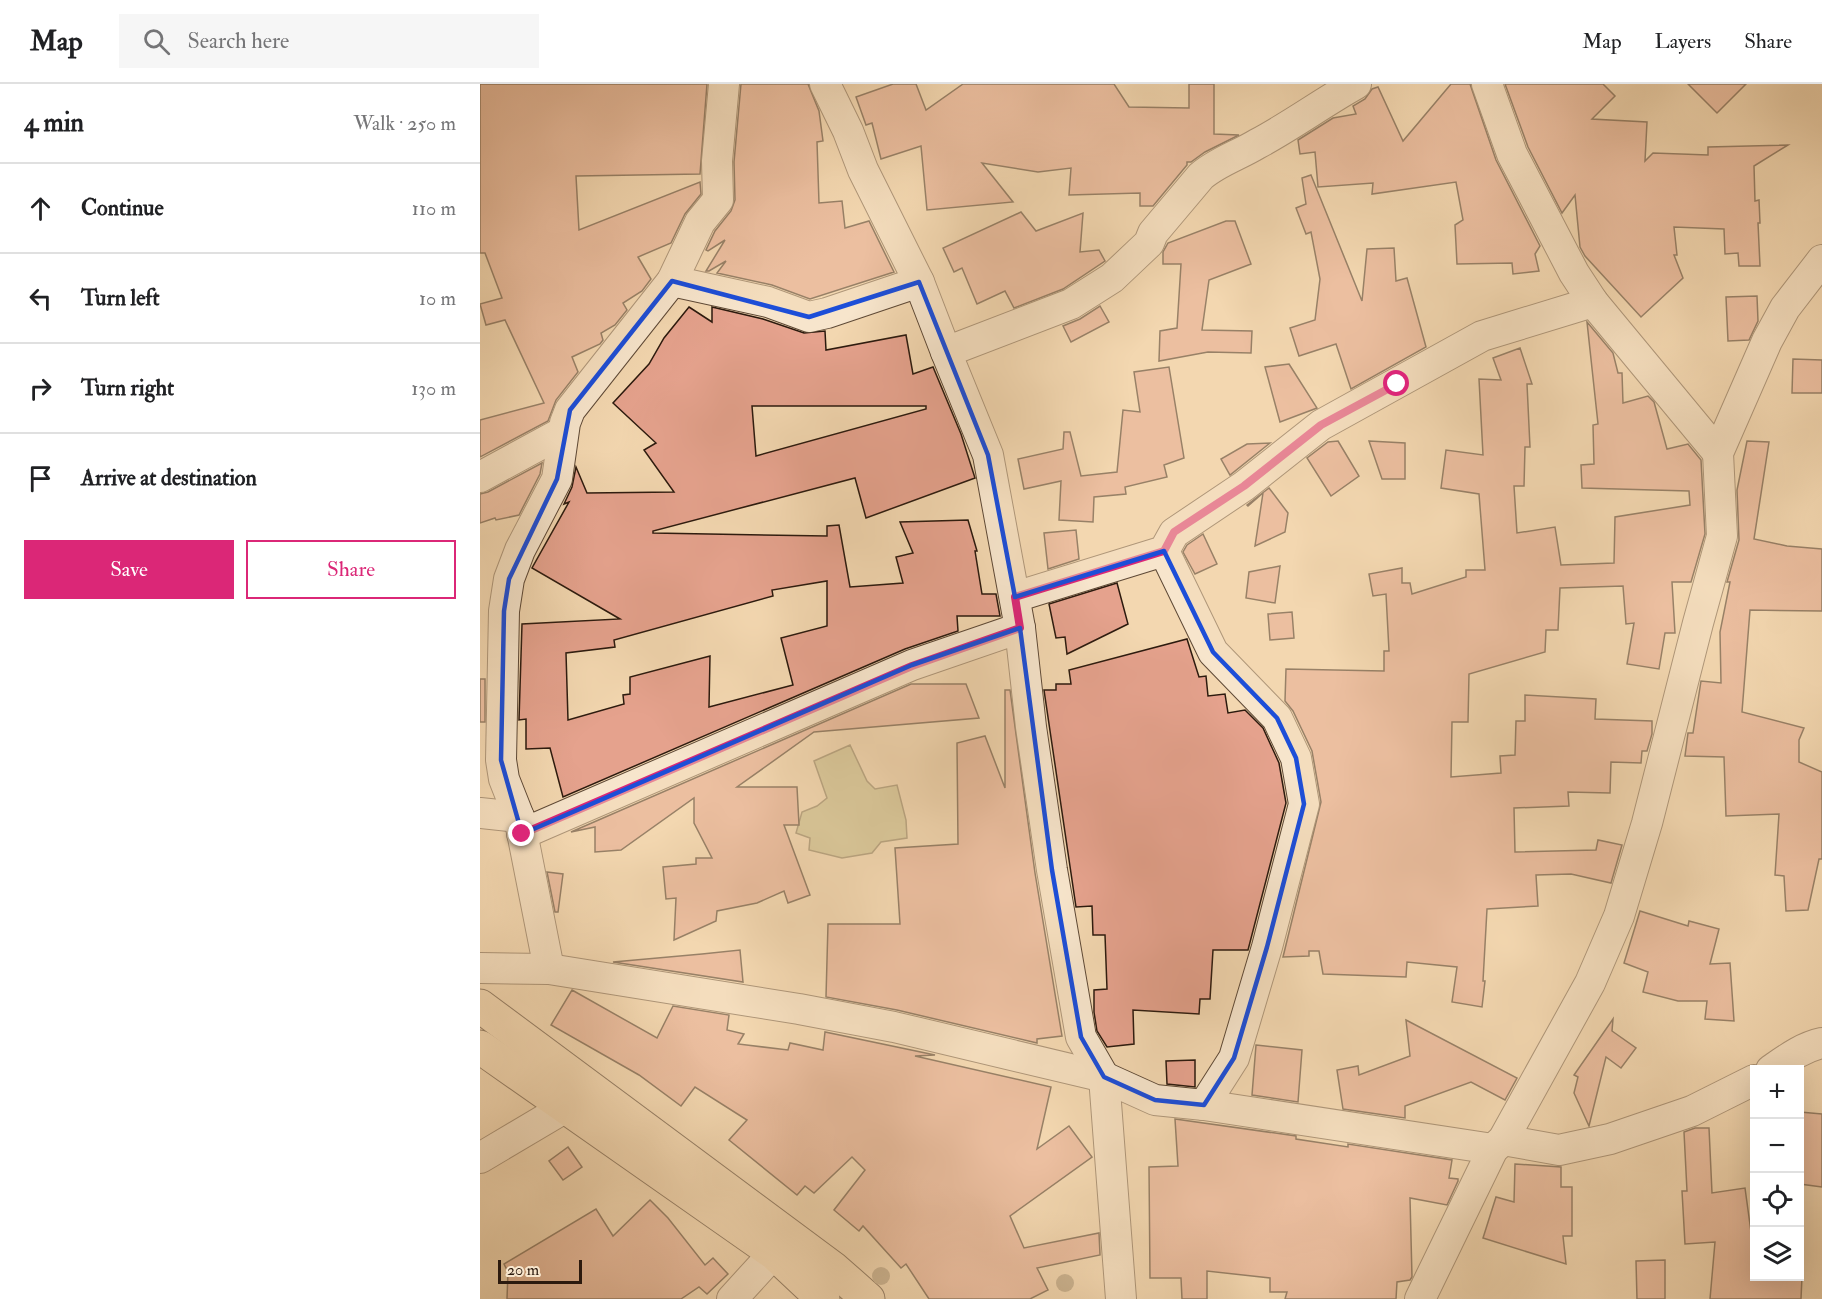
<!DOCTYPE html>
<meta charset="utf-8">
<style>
body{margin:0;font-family:"IM FELL Double Pica",serif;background:#f6f6f6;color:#202124}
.controls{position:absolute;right:18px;bottom:18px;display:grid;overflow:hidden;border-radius:0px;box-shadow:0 6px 24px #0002}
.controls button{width:54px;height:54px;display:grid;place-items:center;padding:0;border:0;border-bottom:2px solid #e0e0e0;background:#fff;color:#202124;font:30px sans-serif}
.scale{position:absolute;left:18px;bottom:15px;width:84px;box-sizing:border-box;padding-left:6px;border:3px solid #2c1a0e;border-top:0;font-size:16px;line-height:21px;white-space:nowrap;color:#2c1a0e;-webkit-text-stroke:4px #f7e5cc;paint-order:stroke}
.stop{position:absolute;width:18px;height:18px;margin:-14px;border:4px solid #db2777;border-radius:50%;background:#fff}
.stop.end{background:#db2777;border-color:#fff;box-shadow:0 2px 6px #0008}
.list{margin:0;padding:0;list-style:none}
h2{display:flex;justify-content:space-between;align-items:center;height:78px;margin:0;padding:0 24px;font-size:26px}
h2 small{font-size:20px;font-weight:400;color:#757577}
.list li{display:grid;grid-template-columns:39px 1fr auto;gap:18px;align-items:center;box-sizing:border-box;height:90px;padding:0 24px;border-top:2px solid #e0e0e0}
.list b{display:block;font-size:22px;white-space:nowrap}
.list em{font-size:20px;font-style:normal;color:#757577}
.actions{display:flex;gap:12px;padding:18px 24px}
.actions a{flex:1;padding:14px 0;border:2px solid #db2777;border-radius:0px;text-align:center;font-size:21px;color:#db2777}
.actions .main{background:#db2777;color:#fff}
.icon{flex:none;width:33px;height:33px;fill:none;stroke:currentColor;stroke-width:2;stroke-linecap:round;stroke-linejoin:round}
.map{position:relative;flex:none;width:1342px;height:1215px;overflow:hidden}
header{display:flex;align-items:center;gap:36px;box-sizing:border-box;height:84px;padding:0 30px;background:#fff;border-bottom:2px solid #e0e0e0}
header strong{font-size:28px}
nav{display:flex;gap:33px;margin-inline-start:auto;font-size:21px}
.search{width:420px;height:54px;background:#f6f6f6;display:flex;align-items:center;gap:15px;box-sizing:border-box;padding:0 21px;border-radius:0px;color:#757577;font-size:22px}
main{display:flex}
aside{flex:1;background:#fff}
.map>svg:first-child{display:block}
</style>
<header>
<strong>Map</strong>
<div class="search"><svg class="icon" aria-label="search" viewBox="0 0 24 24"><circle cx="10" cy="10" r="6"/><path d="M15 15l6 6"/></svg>Search here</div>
<nav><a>Map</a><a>Layers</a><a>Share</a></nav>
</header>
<main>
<aside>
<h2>4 min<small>Walk · 250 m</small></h2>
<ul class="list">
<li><svg class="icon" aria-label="ahead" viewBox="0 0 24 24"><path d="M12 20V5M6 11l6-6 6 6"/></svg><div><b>Continue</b></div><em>110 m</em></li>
<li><svg class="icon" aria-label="left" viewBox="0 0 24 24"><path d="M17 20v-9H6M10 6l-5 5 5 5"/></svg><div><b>Turn left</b></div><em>10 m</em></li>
<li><svg class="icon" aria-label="right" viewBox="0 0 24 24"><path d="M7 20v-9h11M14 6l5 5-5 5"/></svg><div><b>Turn right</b></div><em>130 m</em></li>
<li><svg class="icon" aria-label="arrive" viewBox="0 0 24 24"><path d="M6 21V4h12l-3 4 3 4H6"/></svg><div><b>Arrive at destination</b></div></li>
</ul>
<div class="actions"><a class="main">Save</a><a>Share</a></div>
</aside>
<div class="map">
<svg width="1342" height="1215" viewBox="0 0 1342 1215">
<rect width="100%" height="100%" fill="#f3d7b0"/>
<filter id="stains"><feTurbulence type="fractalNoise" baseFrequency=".00333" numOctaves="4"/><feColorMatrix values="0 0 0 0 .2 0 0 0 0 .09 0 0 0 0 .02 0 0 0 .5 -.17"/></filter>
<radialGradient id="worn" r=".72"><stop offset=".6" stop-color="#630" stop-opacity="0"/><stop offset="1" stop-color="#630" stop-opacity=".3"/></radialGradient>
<path fill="#c3bc86" stroke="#786b4a" stroke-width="1.5" d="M370,661L387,697L395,705L417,701L426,736L427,754L401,758L392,769L362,774L329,766L330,754L316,749L322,728L337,722L347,714L334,677Z"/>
<g fill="#e5a28d" stroke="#2c1a0e" stroke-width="1.5" fill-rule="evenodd">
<path d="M0,0H227L220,90L96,92L99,146L220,98L221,110L205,130L191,159L158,173L171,195L162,207L143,219L147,226L135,241L121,249L123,256L120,260L92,273L98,288L76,316L68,337L0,373V336L64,319L25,236L6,241L0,220L22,214L5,169H0Z"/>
<path d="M261,0H328L339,27L343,57L337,58L339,119L362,117L365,144L389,137L414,188L330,215L292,201L237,189L246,177L229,187H226L245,156L228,167L226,166L235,147L251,127L255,116L254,78Z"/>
<path d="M413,0H436L446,26L483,0H634L649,23L709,24V0H734V50L759,51L725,68L711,78H707V81L673,122H660V109L589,111L591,84L558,88L502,79L533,118L447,126L441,62L401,75L392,39L386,41L376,13Z"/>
<path d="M971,0H990L1016,76L1060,162L1055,170L1059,187L1033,190L1032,179L977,180L975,141L983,136L976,98L892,110L893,99L838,103L835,68L820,70L818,56L853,34L876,30L873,22L885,15L892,5L898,3L923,57Z"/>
<path d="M1025,0H1123L1135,12L1112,35L1167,38L1165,77L1173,69L1228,71V63L1308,61L1274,82L1275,117L1279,116L1280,139H1278L1280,182H1259L1258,169L1245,170L1244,145L1194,143L1197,171H1194L1203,194L1161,233L1105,172L1100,163L1095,111L1082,129L1048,63Z"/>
<path d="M1208,0H1266L1237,29Z"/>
<path d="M831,91L882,217L887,165L914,164L916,197L927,194L946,263L871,305L856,260L819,272L810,244L835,236L840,195L831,148L826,150L816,124L826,120L822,94Z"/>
<path d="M541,128L556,147L603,129L600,168L619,166L625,177L583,205L534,224L525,207L497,220L482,184L474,188L463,164Z"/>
<path d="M746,137H755L771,180L729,196L722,246L772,247L771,269L728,268L679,277L680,247L697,244L701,180H683V168L688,159Z"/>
<path d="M1277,212L1278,237L1269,256L1248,257L1246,213Z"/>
<path d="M620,222L629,238L591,258L583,242L600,235Z"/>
<path d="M209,223L232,238V223L283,235L324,249L345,247L346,266L426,251L433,290L453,283L481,350L495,394L386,434L375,394L173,447V449L347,452V442L359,441L370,503L423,499L416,473L433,469L420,438L488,436L497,467H495L502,510H516L520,532H477L478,547L425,565L83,713L70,664L46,665V635L39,636L42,540L140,535L52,484L89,418L84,420L92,403L96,383L107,409L194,408L164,366L176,359L133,319L169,280L184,254ZM272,322H446V325L276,372ZM347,497V542L301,554L313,601L229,623L230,572L150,593V610L143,611L144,620L88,636L86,569L135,563L134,556L293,512L292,506Z"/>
<path d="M1107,238L1133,269L1138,289H1142L1143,319L1168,312L1174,318L1187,365L1208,360L1221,376L1225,450L1211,498H1192L1195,549H1185L1179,585L1147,580L1154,539L1146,540L1143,502L1080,504L1078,546H1066L1065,568L989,590L988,638H972L971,693L1021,689L1020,672L1035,671L1036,637H1045V611L1116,615L1115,635L1172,637V650L1167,667H1162L1161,679L1131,678L1130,709L1088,708L1089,722L1034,724L1035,768L1116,766L1118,756L1142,761L1131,799L1091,790L1056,791L1058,822L1007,825L1003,897H1005L1002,923L972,918L977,883L927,878L926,893L843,890L839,867H829V872L803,873L841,718L832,667L813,627L805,617L806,585L904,587V567H909L906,510L893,512L889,490L922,484V499H930L932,510L986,493V486H1005L999,410L961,404L966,366L1003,371L999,295L1021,296L1013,274L1040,264L1052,300H1047L1050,363H1045L1044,402H1034L1037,449L1075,443L1081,481L1134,479L1135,433L1210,421L1209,407L1102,404L1101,381L1114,380L1113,341L1118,340Z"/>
<path d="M1313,275L1342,276V309H1312Z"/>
<path d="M809,280L837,324L800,338L785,283Z"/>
<path d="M689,283L704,374L684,381L687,393L645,403L646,410L614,413L613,438L579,436L581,397L544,405L538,375L583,365L584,348H590L601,392L637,388L643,326L660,328L654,288Z"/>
<path d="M858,357L879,392L851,412L827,374L848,358Z"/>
<path d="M889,357L925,359V395H902Z"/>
<path d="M1267,357L1289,358L1274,455L1307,462L1342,465V527L1270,526L1262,628L1324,644L1319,656V678L1342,688V775H1339L1328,826L1306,827L1304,792L1295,791L1299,730L1246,732L1244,673L1205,672L1208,649H1213L1221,597L1241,599L1240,548L1250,498H1247L1259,456L1257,406Z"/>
<path d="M790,359L750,391L741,375L767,360Z"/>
<path d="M62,379L60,390L39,431L16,436L15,434L0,439V410L8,408Z"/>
<path d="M789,404L808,429L805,448L775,462L783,409L768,422L767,421Z"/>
<path d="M596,446L599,475L568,485L564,449Z"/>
<path d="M723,450L737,480L715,490L703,468L707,461Z"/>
<path d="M800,482L795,519L766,514L769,488Z"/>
<path d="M637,499L648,540L587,570L585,553L576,554L569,520Z"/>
<path d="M812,528L814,554L790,556L788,530Z"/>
<path d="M707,555L719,593L726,592L728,612L745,610L748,629L765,626L783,644L799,679L806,719L768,866H733L730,915H720L719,930L653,926L654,960L627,963L617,947L614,928V906L627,905L625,851H613L612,822L596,823L564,606H576V600H591L589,586Z"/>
<rect x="0" y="595" width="5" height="43"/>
<path d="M431,600H486L499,634L334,648L257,703H317L319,741H304L330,811L308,819L304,807L277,819L237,827L236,837L194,856L196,814L186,815L183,783L216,780V774H232L214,739V714L141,766L115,768V743L91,748Z"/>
<path d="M525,606H530L555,789L582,952L557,955V959L417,926L346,913L348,840H420L415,764L478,760L477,659L505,652L525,704Z"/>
<path d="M67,788L83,790L78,828H75Z"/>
<path d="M1160,827L1208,842L1209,837L1239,845L1230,880L1250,879L1254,937L1225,935L1227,917H1198L1163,908L1168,888L1144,879Z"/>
<path d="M260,866L263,898L133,878L222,870Z"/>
<path d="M92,906L177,954L193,922L249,931L247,946L264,950L258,960L308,966L310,959L343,966L345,948L455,971L435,972L571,1003L557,1065L589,1042L612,1073L530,1132L544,1164L619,1149L620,1171L557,1184L568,1206L550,1215H449L426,1180L421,1184L383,1142L379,1147L354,1126L385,1086L372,1073L334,1109L325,1102L317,1111L249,1056L267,1036L215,1003L201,1022L159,991L71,941Z"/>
<path d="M1133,935L1132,947L1156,964L1141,984L1126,973L1109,1042L1094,1009L1098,993L1094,991Z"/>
<path d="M926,936L1037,994L1025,1016L991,998L925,1022V1034L863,1025L857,986L878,982L879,991L930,972Z"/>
<path d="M776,961L822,966L818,1018L772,1011Z"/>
<path d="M715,976V1003L687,1000L686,977Z"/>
<path d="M1320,1028L1342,1030V1103L1320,1100Z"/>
<path d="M695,1035L816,1052V1055L868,1063V1060L972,1076L969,1094L978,1095V1097L967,1121L930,1114L932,1193L930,1196L917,1198L916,1215H805L807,1208H790V1194L727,1187V1215H702L701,1194H670L669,1083L698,1082Z"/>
<path d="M1215,1044H1229L1232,1109L1265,1104L1275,1177V1192H1322L1321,1215H1230L1235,1158L1205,1160L1202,1107H1207L1204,1048Z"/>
<path d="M88,1063L102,1083L83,1096L69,1077Z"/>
<path d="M1035,1080L1081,1083V1103H1092V1152H1083L1086,1180L1003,1154L1016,1113L1034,1118Z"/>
<path d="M170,1116L188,1134L225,1181L233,1174L248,1190L227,1210L219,1203L201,1215H27L28,1188L24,1180L116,1125L133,1152Z"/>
<path d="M1185,1176V1215H1157L1156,1177Z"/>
</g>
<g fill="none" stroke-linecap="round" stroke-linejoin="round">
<g stroke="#5e4936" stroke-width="32">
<g id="minor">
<path d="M345,0L368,47L383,86L439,198L466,268L508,371L540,544L551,643L572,786L601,953L624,993L641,1215"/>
<path d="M1007,0L1032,70L1094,189L1113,218L1238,369"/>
<path d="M192,197L288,218L329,233L347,229L439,198"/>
<path d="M466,268L591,220L632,194L669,159L673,149L721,92C737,78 759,71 777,60C811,42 842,19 876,0"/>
<path d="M0,393L83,348"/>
<path d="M684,467L733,568L797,634L816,674L824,720L787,863L754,974L724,1021"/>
<path d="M535,513L684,467L694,449L764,402L841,341L1002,252L1113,218"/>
<path d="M0,729L39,733"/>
<path d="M42,750L432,581L540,544"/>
<path d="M0,884L69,885L319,925L414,943L624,993L675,1016L724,1021L1013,1065"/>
<path d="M69,885L39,733L24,695L21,676L24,527L29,495L40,466L77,395L85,339L90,326L192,197L220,138L238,116L237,77L244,0"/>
<path d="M1291,986C1307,975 1323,963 1342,959"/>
<path d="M1023,1056L1079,1066L1130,1055L1212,1027L1274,996"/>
<path d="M0,1074L86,1023"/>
<path d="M252,1215L294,1169"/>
<path d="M940,1215L1013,1065L1023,1056L1110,899L1139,832L1167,739L1218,539L1242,452L1238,369L1287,257L1305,224L1342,176"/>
</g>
</g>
<g stroke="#2c1a0e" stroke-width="35">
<g id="major">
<path d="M0,922L354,1185L388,1215"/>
<path d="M0,963L294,1169L343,1215"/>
</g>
</g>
<use href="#minor" stroke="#f7e5cc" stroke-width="30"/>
<use href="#major" stroke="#f3d7b0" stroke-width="33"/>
</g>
<g fill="#9e8a6b">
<circle cx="401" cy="1192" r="9"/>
<circle cx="585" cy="1199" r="9"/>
</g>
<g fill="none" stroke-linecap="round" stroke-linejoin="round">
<path stroke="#db2777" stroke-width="8" d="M42,750L432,582L540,544L535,513L684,467L694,448L764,402L841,341L917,300"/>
</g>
<path d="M0 0H1342V1215H0ZM192,197L329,233L439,198L508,371L535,513L684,467L733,568L797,634L816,674L824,720L787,863L754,974L724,1021L675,1016L624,993L601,953L572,786L540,544L432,581L42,750L21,676L24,527L29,495L77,395L90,326Z" fill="#f3d7b0" fill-opacity=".55" fill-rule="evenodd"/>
<path fill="none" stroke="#1d4ed8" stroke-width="4.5" stroke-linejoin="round" d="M192,197L329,233L439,198L508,371L535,513L684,467L733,568L797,634L816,674L824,720L787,863L754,974L724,1021L675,1016L624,993L601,953L572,786L540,544L432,581L42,750L21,676L24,527L29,495L77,395L90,326Z"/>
<rect width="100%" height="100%" filter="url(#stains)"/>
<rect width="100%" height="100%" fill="url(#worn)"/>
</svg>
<div class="controls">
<button>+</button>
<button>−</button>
<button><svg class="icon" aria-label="locate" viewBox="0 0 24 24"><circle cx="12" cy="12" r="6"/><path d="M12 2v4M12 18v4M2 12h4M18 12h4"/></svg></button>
<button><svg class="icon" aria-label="layers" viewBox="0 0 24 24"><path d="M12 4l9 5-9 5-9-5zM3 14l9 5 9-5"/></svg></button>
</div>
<div class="scale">20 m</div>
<div class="stop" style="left:917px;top:300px"></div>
<div class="stop end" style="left:42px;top:750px"></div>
</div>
</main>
